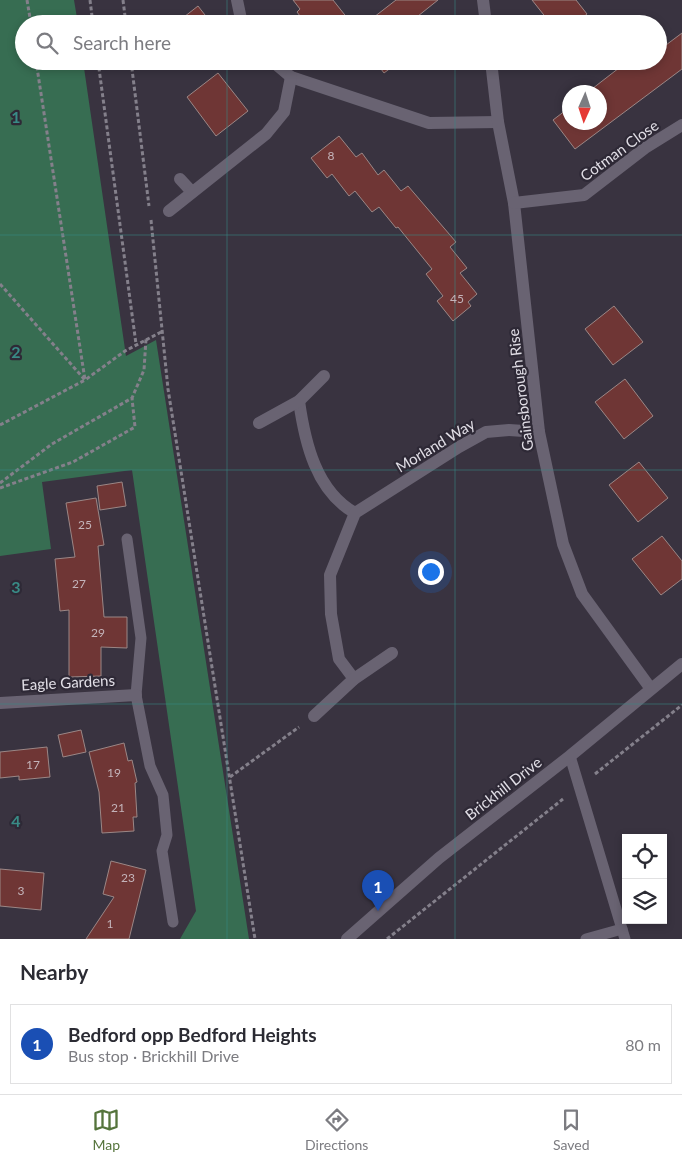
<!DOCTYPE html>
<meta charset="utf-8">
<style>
body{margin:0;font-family:Lato,sans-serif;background:#f2f2f3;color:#2b2b33}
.controls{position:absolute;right:15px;bottom:15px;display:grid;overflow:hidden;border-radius:0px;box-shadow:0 2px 8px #0003}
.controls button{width:45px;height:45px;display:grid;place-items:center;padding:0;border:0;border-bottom:1px solid #e1e1e2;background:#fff;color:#2b2b33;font:25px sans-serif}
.compass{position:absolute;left:562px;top:85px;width:45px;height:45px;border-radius:50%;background:#fff;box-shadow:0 2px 8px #0003;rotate:183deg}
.you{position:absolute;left:430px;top:571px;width:18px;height:18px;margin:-12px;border:4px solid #fff;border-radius:50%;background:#1a73e8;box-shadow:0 0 0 8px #1a73e833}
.badge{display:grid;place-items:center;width:32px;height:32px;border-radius:50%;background:#55743c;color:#fff;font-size:16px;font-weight:700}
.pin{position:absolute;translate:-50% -41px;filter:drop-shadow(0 1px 2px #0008)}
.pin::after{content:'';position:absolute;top:26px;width:18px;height:15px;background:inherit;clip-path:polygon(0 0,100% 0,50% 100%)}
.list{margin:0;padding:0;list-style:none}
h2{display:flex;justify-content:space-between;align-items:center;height:65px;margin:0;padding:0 20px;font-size:21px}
h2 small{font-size:16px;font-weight:400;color:#7c7c81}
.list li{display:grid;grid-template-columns:32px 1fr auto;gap:15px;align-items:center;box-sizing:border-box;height:80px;margin:0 10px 10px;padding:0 10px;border:1px solid #e1e1e2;border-radius:0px}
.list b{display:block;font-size:19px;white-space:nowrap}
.list p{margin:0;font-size:16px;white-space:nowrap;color:#7c7c81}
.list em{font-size:16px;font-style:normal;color:#7c7c81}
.icon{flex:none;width:28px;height:28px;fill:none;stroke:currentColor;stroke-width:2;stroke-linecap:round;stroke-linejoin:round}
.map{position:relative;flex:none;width:682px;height:939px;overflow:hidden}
.search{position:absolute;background:#fff;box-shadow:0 2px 8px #0003;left:15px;right:15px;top:15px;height:55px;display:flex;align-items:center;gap:12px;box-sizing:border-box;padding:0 18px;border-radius:28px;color:#7c7c81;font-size:19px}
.sheet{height:155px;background:#fff}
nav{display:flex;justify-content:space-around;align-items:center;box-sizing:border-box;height:70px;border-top:1px solid #e1e1e2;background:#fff;font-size:14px;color:#7c7c81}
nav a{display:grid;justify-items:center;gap:2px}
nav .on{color:#55743c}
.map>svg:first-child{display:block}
</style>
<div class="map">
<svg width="682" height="939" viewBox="0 0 682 939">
<rect width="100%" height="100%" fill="#393340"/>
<path fill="#376d52" d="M0,0H74L78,24H24V61H83L126,356L156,340L249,939H180L196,911L132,470L42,482L51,549L0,556Z"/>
<g fill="#6f3635" stroke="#9b8786">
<path d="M293,0H333L352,24H306L297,12L300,9Z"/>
<path d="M396,0H438L408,24H365Z"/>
<path d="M532,0H576L587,14L575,24H551Z"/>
<path d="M198,6L212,24H175Z"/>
<path d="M682,33V69L575,149L553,120L570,107V122H600V92H588L628,61H658V51Z"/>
<path d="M375,61H400L384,73Z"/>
<path d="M218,73L248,111L216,136L187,97Z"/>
<path d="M339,136L356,157L362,153L378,175L384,170L401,191L408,186L456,242L450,247L467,268L460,273L477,294L468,302L471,306L453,321L437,301L443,296L426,274L432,269L398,227L396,228L379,207L372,212L355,191L349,196L332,174L327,178L311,158Z"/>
<path d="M614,306L643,342L613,365L585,329Z"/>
<path d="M625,379L653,416L624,439L595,402Z"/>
<path d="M639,462L668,498L638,522L609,485Z"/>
<path d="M122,482L126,506L100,510L97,486Z"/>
<path d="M96,498L104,545L98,546L104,617H127V648L101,647V676L69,677V610L60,611L55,559L75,557L66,503Z"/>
<path d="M662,536L682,561V579L661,595L632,559Z"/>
<path d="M81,730L86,752L63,757L58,735Z"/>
<path d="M124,743L128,761L132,760L137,782L135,783L137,817H133L134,831L102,833L99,792L89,752Z"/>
<path d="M47,747L50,777L19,780V776L0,778V752Z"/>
<path d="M111,861L146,870L129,939H86L114,897L103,894Z"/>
<path d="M0,869L44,873L41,910L0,906Z"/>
</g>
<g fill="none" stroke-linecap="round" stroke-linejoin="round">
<g stroke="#84808b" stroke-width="3" stroke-dasharray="4 2.5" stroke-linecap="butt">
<path d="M27,0L31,24"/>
<path d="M90,0L93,24"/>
<path d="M123,0L126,24"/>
<path d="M98,61L136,344"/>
<path d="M131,61L149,206"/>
<path d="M151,220L168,389L255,939"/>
<path d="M0,284L85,380L125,351L163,331"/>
<path d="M0,425L85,380L36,61"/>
<path d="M0,483L52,444L132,398L144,370L146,339"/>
<path d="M0,488L73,462L135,427L132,398"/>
<path d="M595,774L682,705"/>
<path d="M230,777L299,727"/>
<path d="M387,939L563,799"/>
</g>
<g stroke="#696372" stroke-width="11">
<path d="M127,539L141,638L136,695L150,766L163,795L167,835L162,851L173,922"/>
<path d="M570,756L625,939"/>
<path d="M586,939L622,929"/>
</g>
<g stroke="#696372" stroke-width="12">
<path d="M237,0L242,24"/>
<path d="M483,0L486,24"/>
<path d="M272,61L291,77L429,123L498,122"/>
<path d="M491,61L498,122L514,203L539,432L563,544L582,594L651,689"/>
<path d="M180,179L192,192"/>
<path d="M514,203L584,195L645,148L682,125"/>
<path d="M169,211L266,134L284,112L291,77"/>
<path d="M299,401C305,443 316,491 355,513"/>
<path d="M259,423L299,401L324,376"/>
<path d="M354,679L339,659L331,614L330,575L355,513L459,447L486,432L509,430L539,432"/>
<path d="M0,703L136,695"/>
<path d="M314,716L354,679L392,653"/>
</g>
<path stroke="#696372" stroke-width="12" d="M347,939L439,858L570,756L682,664"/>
</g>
<path fill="none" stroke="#398b86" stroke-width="1" stroke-opacity="0.55" d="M227,0V24M455,0V24M227,61V939M455,61V939M0,235H682M0,470H682M0,704H682"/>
<g text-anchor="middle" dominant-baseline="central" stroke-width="4.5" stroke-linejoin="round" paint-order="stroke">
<g font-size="12" fill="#c4b4ba">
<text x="331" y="155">8</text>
<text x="457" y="298">45</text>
<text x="85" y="524">25</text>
<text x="79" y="583">27</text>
<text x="98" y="632">29</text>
<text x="33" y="764">17</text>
<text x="114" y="772">19</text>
<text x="118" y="807">21</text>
<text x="128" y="877">23</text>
<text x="21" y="890">3</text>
<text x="110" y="923">1</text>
</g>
<g font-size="15" fill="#e1dee6" stroke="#2e2936">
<text transform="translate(619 150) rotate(-36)">Cotman Close</text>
<text transform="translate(520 390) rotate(-97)">Gainsborough Rise</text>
<text transform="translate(435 445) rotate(-31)">Morland Way</text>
<text transform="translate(68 682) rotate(-3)">Eagle Gardens</text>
<text transform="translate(503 788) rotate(-38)">Brickhill Drive</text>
</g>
</g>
<g font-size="16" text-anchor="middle" font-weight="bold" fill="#398b86" stroke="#2e2936" stroke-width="4.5" stroke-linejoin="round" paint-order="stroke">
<text x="16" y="123">1</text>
<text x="16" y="358">2</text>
<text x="16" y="593">3</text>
<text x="16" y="827">4</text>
</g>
</svg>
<div class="controls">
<button><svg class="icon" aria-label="locate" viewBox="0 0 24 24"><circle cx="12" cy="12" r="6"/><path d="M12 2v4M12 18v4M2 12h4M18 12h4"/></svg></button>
<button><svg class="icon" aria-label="layers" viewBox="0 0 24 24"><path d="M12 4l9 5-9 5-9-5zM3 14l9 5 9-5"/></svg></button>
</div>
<svg class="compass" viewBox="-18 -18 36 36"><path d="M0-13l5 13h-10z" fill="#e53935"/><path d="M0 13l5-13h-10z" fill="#7c7c81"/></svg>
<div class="you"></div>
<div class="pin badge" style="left:378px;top:911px;background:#1a4fb4">1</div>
<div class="search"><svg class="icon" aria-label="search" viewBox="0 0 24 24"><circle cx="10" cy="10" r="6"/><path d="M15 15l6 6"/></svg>Search here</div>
</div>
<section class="sheet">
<h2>Nearby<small></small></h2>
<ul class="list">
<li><span class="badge" style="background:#1a4fb4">1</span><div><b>Bedford opp Bedford Heights</b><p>Bus stop · Brickhill Drive</p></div><em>80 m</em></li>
</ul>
</section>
<nav>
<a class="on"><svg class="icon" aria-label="map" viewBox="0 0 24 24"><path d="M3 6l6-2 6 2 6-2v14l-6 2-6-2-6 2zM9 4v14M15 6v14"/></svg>Map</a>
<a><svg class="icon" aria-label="directions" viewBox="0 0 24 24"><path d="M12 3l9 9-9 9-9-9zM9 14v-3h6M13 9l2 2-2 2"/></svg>Directions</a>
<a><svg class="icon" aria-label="saved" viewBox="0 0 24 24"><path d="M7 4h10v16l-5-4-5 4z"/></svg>Saved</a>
</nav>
